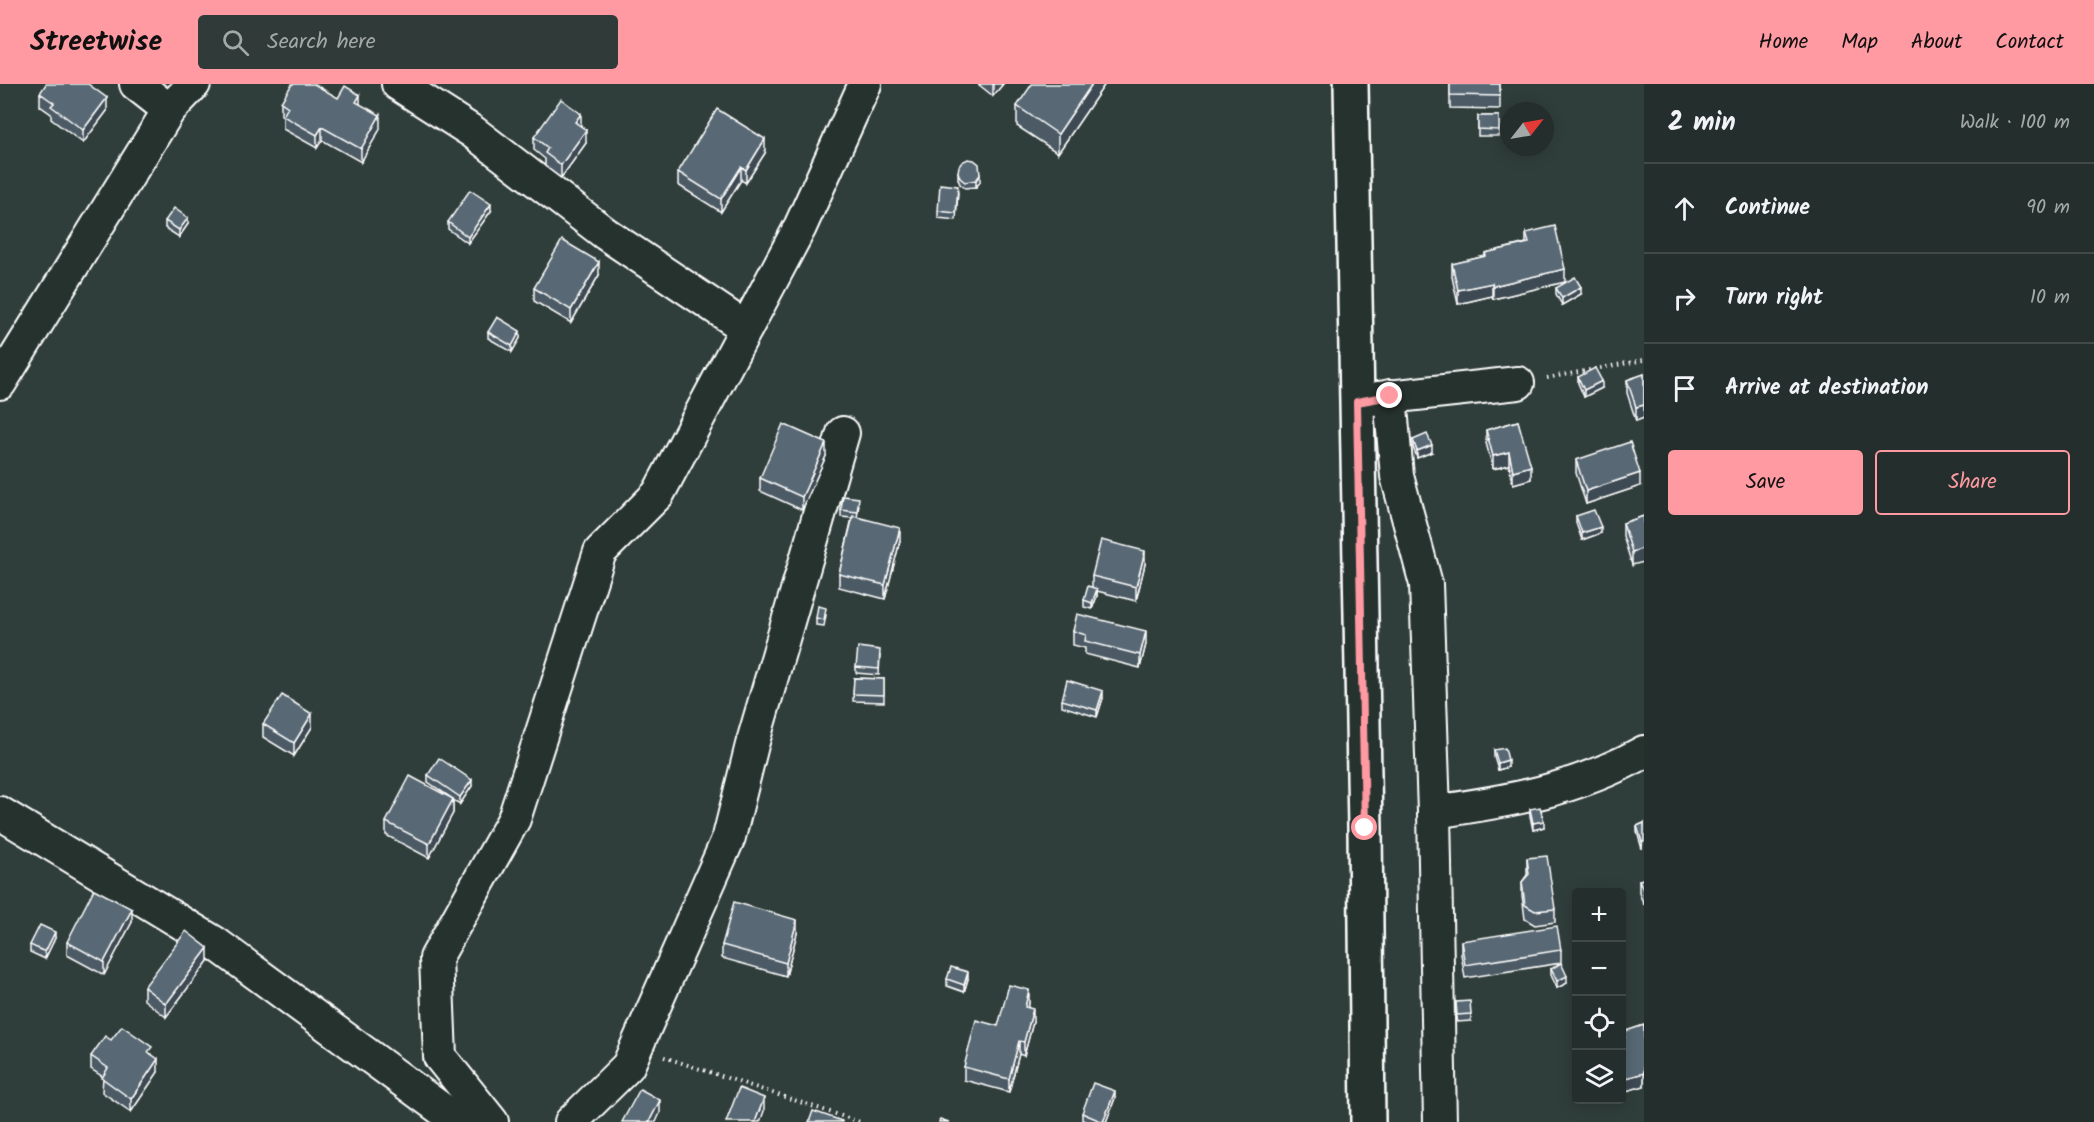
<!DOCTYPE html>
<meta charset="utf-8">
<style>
body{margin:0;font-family:Kalam,sans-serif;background:#303a38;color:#f1f3f6}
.controls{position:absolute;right:18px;bottom:18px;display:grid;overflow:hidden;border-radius:6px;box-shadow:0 3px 15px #0003}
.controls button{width:54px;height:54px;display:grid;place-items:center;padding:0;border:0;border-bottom:2px solid #414a48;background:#242e2c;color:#f1f3f6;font:30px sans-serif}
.compass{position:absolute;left:1500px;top:18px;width:54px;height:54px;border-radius:50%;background:#242e2c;box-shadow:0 3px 15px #0003;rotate:59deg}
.stop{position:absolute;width:18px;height:18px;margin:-14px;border:4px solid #ff9aa2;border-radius:50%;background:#fff}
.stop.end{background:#ff9aa2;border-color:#fff;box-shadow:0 2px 6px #0008}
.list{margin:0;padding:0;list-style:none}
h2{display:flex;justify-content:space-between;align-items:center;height:78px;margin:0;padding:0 24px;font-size:26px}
h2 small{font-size:20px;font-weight:400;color:#a3a8a9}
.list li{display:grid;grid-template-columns:39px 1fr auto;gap:18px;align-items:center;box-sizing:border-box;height:90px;padding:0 24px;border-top:2px solid #414a48}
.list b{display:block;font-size:22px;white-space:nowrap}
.list em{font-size:20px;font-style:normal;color:#a3a8a9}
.actions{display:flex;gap:12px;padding:18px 24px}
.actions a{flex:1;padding:14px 0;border:2px solid #ff9aa2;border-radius:6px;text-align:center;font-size:21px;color:#ff9aa2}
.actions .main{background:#ff9aa2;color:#111}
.icon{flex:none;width:33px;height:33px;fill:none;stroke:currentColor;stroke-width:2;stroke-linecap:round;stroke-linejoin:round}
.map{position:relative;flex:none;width:1644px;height:1038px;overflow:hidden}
header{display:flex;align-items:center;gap:36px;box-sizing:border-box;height:84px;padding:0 30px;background:#ff9aa2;color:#111}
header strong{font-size:28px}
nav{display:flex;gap:33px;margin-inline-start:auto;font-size:21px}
.search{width:420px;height:54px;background:#303a38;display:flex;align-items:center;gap:15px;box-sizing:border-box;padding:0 21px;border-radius:6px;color:#a3a8a9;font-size:22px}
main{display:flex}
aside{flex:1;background:#242e2c}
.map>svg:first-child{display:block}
</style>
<header>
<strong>Streetwise</strong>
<div class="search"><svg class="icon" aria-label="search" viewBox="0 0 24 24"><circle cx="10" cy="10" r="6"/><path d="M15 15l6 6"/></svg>Search here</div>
<nav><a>Home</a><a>Map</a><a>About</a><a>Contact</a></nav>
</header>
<main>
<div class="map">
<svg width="1644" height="1038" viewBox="0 0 1644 1038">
<rect width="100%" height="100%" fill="#303e3b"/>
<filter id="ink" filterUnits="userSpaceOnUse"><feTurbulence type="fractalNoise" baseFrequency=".0167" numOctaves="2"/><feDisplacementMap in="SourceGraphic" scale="12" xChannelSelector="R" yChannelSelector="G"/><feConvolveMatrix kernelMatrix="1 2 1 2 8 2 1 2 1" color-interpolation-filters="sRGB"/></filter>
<g filter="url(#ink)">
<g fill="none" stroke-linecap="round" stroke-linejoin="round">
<g stroke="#fff" stroke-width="36">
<g id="minor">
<path d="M136,0L169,26"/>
<path d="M398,0L473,48L606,150L746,244"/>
<path d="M0,299L169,26L194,0"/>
<path d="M1390,312L1397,392L1426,500L1434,728L1440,1038"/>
<path d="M1370,315L1518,299"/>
<path d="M1434,728C1510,717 1576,706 1644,668"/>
<path d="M0,729L215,859L459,1038"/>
<path d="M492,1038L440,973L436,874L514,735L600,468L658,410L800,143L865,0"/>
<path d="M571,1038L628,982L729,753L752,661L843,349"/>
</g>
</g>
<g stroke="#fff" stroke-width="38">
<path id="primary" d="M1351,0L1365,744L1368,1038"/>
</g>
<g stroke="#fff" stroke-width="4" stroke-dasharray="1.5 4.5" stroke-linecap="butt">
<path d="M1547,294L1644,276"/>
<path d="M664,973L860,1038"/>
</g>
<use href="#minor" stroke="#26332d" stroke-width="32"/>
<use href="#primary" stroke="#26332d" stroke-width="33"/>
</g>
<g fill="#4c5a65" stroke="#fff" stroke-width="1.5">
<path d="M978,0H1003L993,12Z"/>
<path d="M1105,0L1058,69L1017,42V22Z"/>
<path d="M1450,0H1500V25L1450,24Z"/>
<path d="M40,9L107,27L83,59L51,35V30L40,22Z"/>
<path d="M338,14L360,20L380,45L361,78L322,56L317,64L283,45V33L281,31V18Z"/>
<rect x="1478" y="32" width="21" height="20"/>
<path d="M581,42L586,59L561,94L545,82V75L534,66V53Z"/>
<path d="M765,69L746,99L741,96L721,128L678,101V88Z"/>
<path d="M958,88L980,98L976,103L965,104L960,100L958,95Z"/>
<path d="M958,109L956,136L938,134V127Z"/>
<path d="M491,127L468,159L448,145V138Z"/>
<path d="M165,137L188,140L179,153L165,144Z"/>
<path d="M1526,149L1565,198L1493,215L1492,212L1458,220L1452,193V180L1485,172V169L1526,159Z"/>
<path d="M599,191L571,239L534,217V204Z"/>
<path d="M1556,204L1581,210L1562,221L1556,210Z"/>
<path d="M488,248L520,254L512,268L488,254Z"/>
<path d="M1644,290V334L1636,337L1627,309V296Z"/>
<path d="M1578,293L1602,304L1584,313L1578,299Z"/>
<path d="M1518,337L1531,395L1513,400L1509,381L1493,385L1486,359V346Z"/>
<path d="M1413,356L1432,368L1417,374L1413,363Z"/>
<path d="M826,372L802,426L760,407V394Z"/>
<path d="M1576,376L1640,402L1586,420L1576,389Z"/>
<path d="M859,421L857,434L900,457L885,515L839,503V490L852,434L841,433V426Z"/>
<path d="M1576,432L1601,449L1582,456L1576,439Z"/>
<path d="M1644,432L1632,481L1623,452V439Z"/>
<path d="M1145,480L1136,517L1097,507V512L1092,525L1084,523V516L1092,503V492Z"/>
<path d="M826,531L824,542L816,541V534Z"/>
<path d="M1073,547L1146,560L1140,584L1085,570V564L1073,561Z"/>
<path d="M880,572L879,591L856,589V583Z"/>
<path d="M854,594L884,595V618L853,617Z"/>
<path d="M1103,614L1097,633L1062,622V616Z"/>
<path d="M263,640L312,643L294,672L263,653Z"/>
<path d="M1494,666L1508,683L1498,686L1494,673Z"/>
<path d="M428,691L472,702L460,720L453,716V729L429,774L386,751V738L453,715L428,698Z"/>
<path d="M1530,725L1544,743L1533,746L1530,732Z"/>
<path d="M1644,739L1642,765L1637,748V742Z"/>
<path d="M1527,774L1555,825V838L1535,841L1525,835L1522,811V798L1527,791Z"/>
<path d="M1644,795V821L1639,809V796Z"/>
<path d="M132,838L104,891L67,871V858Z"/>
<path d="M797,849L786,892L722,874V861Z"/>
<path d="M55,854L45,875L30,868V861Z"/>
<path d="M1461,857L1561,866V879L1465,894L1461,870Z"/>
<path d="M208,877L166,933L144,916V903Z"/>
<path d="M1551,885L1567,899L1557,904L1551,891Z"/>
<path d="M947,895H968L964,908L947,902Z"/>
<path d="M1456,918L1471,930V937L1457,938Z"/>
<path d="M1029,919L1028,924L1033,938L1024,972L1019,970L1009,1008L964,996V983L998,942Z"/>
<path d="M1644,941V1002L1626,1007L1622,993V954H1623V948Z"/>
<path d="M111,956L152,970L158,988L131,1028L102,1008L103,993L91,985V972Z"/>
<path d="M1115,1014L1106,1038H1088L1082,1036V1029Z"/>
</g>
<g fill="#3e4a52" stroke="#fff" stroke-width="1.5">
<path d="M993,0H1003L993,12Z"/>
<path d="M1092,0H1105L1058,69V50Z"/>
<path d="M360,11V24L356,18Z"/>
<path d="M107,14V27L83,59V46Z"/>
<path d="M581,30V43L575,38Z"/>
<path d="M380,31V45L361,78V65Z"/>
<path d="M322,43V56L317,64V51Z"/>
<path d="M586,46V59L561,94V81Z"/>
<path d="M765,55V69L746,99V86Z"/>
<path d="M741,83V96L721,128V115Z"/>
<path d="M980,91V98L976,103V96Z"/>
<path d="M491,120V127L468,159V153Z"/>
<path d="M188,134V140L179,153V146Z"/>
<path d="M599,178V191L571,239V226Z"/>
<path d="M1565,185V198L1493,215V202Z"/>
<path d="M1492,199V212L1458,220V206Z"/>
<path d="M1581,203V210L1562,221V214Z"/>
<path d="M520,247V254L512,268V262Z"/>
<path d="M1602,297V304L1584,313V306Z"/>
<path d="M1644,321V334L1636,337V323Z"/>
<path d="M826,359V372L802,426V413Z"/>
<path d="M1432,361V368L1417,374V367Z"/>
<path d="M1509,368V381L1493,385V372Z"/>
<path d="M1531,382V395L1513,400V387Z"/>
<path d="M1640,389V402L1586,420V407Z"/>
<path d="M1601,443V449L1582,456V449Z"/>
<path d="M900,444V457L885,515V501Z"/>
<path d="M1644,464V478L1632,481V468Z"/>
<path d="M1145,467V480L1136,517V503Z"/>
<path d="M1097,505V512L1092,525V519Z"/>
<path d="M1146,547V560L1140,584V571Z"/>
<path d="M1103,607V614L1097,633V626Z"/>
<path d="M312,630V643L294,672V659Z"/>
<path d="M1508,676V683L1498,686V679Z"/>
<path d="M472,696V702L460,720V713Z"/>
<path d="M453,715V729L429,774V760Z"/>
<path d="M1544,737V743L1533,746V739Z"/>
<path d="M132,825V838L104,891V878Z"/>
<path d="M797,836V849L786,892V879Z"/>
<path d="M55,848V854L45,875V868Z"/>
<path d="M208,864V877L166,933V920Z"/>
<path d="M968,888V895L964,908V901Z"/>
<path d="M1567,892V899L1557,904V897Z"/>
<path d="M1029,906V919L1025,936V923Z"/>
<path d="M1033,925V938L1024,972V958Z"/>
<path d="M1019,957V970L1009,1008V995Z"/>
<path d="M158,975V988L131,1028V1015Z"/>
<path d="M1644,989V1002L1626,1007V994Z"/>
<path d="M1115,1007V1014L1106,1038H1103Z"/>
<path d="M764,1014V1027L760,1038H755Z"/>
<path d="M660,1016V1029L656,1038H649Z"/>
</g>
<g fill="#586975" stroke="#fff" stroke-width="1.5">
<path d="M46,0H88L107,14L83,46L51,22L54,19L40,9Z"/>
<path d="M292,0H314L338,14L345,2L360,11L356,18L380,31L361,65L322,43L317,51L283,32L288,23L281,18Z"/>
<path d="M1032,0H1092L1058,50L1017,22Z"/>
<path d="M1450,0H1500V12L1450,11Z"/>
<path d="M561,15L581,30L575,38L586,46L561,81L545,69L548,64L534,53Z"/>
<path d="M717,25L765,55L746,86L741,83L721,115L678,88Z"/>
<path d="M1478,32H1499V46L1478,45Z"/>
<path d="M968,75L974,76L979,80L980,91L976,96L965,98L960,94L958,88L959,82L962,78Z"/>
<path d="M940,100L958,102L956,129L938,127Z"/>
<path d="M470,106L491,120L468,153L448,138Z"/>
<path d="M174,124L188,134L179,146L165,137Z"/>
<path d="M1555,142L1565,185L1493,202L1492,199L1458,206L1452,180L1486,172L1485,169L1529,159L1526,149Z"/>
<path d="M562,156L599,178L571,226L534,204Z"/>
<path d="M1575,193L1581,203L1562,214L1556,204Z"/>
<path d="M497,233L520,247L512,262L488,248Z"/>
<path d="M1595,284L1602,297L1584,306L1578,293Z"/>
<path d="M1644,290V321L1636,323L1627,296Z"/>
<path d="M1518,337L1531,382L1513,387L1509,368L1493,372L1486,346Z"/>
<path d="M783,340L826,359L802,413L760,394Z"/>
<path d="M1427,350L1432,361L1417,367L1413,356Z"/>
<path d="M1630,358L1640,389L1586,407L1576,376Z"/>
<path d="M843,412L859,414L857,428L841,426Z"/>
<path d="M1594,426L1601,443L1582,449L1576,432Z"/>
<path d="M853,432L900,444L885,501L839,490Z"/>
<path d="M1644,432V464L1632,468L1623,439Z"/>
<path d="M1101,456L1145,467L1136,503L1092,492Z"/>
<path d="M1088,502L1097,505L1092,519L1084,516Z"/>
<path d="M818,522L826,524L824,536L816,534Z"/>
<path d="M1077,530L1146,547L1140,571L1085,557L1086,551L1073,547Z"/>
<path d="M858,563L880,566L879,585L856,583Z"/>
<path d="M854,594L884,595V611L853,610Z"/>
<path d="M1067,596L1103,607L1097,626L1062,616Z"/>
<path d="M282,611L312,630L294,659L263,640Z"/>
<path d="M1505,664L1508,676L1498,679L1494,666Z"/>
<path d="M439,674L472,696L460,713L428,691Z"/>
<path d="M410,692L453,715L429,760L386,738Z"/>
<path d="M1540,723L1544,737L1533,739L1530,725Z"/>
<path d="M1644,739V758H1642L1637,742Z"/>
<path d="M1547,772L1555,825L1535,827L1525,821L1522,798L1529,790L1527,774Z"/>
<path d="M1644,795V808L1639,796Z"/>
<path d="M94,805L132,825L104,878L67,858Z"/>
<path d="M734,818L797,836L786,879L722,861Z"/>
<path d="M40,841L55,848L45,868L30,861Z"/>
<path d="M1557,842L1561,866L1465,881L1461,857Z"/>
<path d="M186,847L208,864L166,920L144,903Z"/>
<path d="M1561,879L1567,892L1557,897L1551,885Z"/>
<path d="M951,883L968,888L964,901L947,895Z"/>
<path d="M1009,901L1029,906L1025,923L1033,925L1024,958L1019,957L1009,995L964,983L976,936L998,942Z"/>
<path d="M1470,917L1471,930L1457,931L1456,918Z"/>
<path d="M1644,941V989L1626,994L1622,980V954L1625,953L1623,948Z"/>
<path d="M122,942L152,963L148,968L158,975L131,1015L102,994L108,984L91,972L105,952L111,956Z"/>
<path d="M1093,999L1115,1007L1103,1038L1082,1029Z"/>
<path d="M739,1004L764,1014L755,1038H726Z"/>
<path d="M640,1005L660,1016L649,1038H622Z"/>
<path d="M813,1027L842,1037V1038H809Z"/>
<path d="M940,1035L949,1038H939Z"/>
</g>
</g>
<g fill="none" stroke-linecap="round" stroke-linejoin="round" filter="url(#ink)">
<path stroke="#ff9aa2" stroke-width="8" d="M1365,744L1357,318L1390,312"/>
</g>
</svg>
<div class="controls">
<button>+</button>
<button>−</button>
<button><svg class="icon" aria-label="locate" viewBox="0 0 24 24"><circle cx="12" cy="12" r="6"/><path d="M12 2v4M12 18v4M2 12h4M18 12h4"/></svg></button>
<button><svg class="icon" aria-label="layers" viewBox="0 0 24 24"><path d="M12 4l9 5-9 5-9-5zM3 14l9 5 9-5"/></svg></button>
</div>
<svg class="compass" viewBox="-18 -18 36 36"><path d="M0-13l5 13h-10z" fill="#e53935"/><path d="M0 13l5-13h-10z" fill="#a3a8a9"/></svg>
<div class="stop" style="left:1365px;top:744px"></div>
<div class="stop end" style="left:1390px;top:312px"></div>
</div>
<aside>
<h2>2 min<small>Walk · 100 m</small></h2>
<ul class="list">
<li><svg class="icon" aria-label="ahead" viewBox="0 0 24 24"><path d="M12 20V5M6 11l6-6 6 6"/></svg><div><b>Continue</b></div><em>90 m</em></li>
<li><svg class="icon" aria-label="right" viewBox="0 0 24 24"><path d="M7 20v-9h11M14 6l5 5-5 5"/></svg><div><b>Turn right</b></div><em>10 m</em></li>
<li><svg class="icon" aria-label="arrive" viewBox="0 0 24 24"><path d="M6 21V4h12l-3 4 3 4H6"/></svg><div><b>Arrive at destination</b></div></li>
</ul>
<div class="actions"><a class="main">Save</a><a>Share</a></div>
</aside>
</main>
